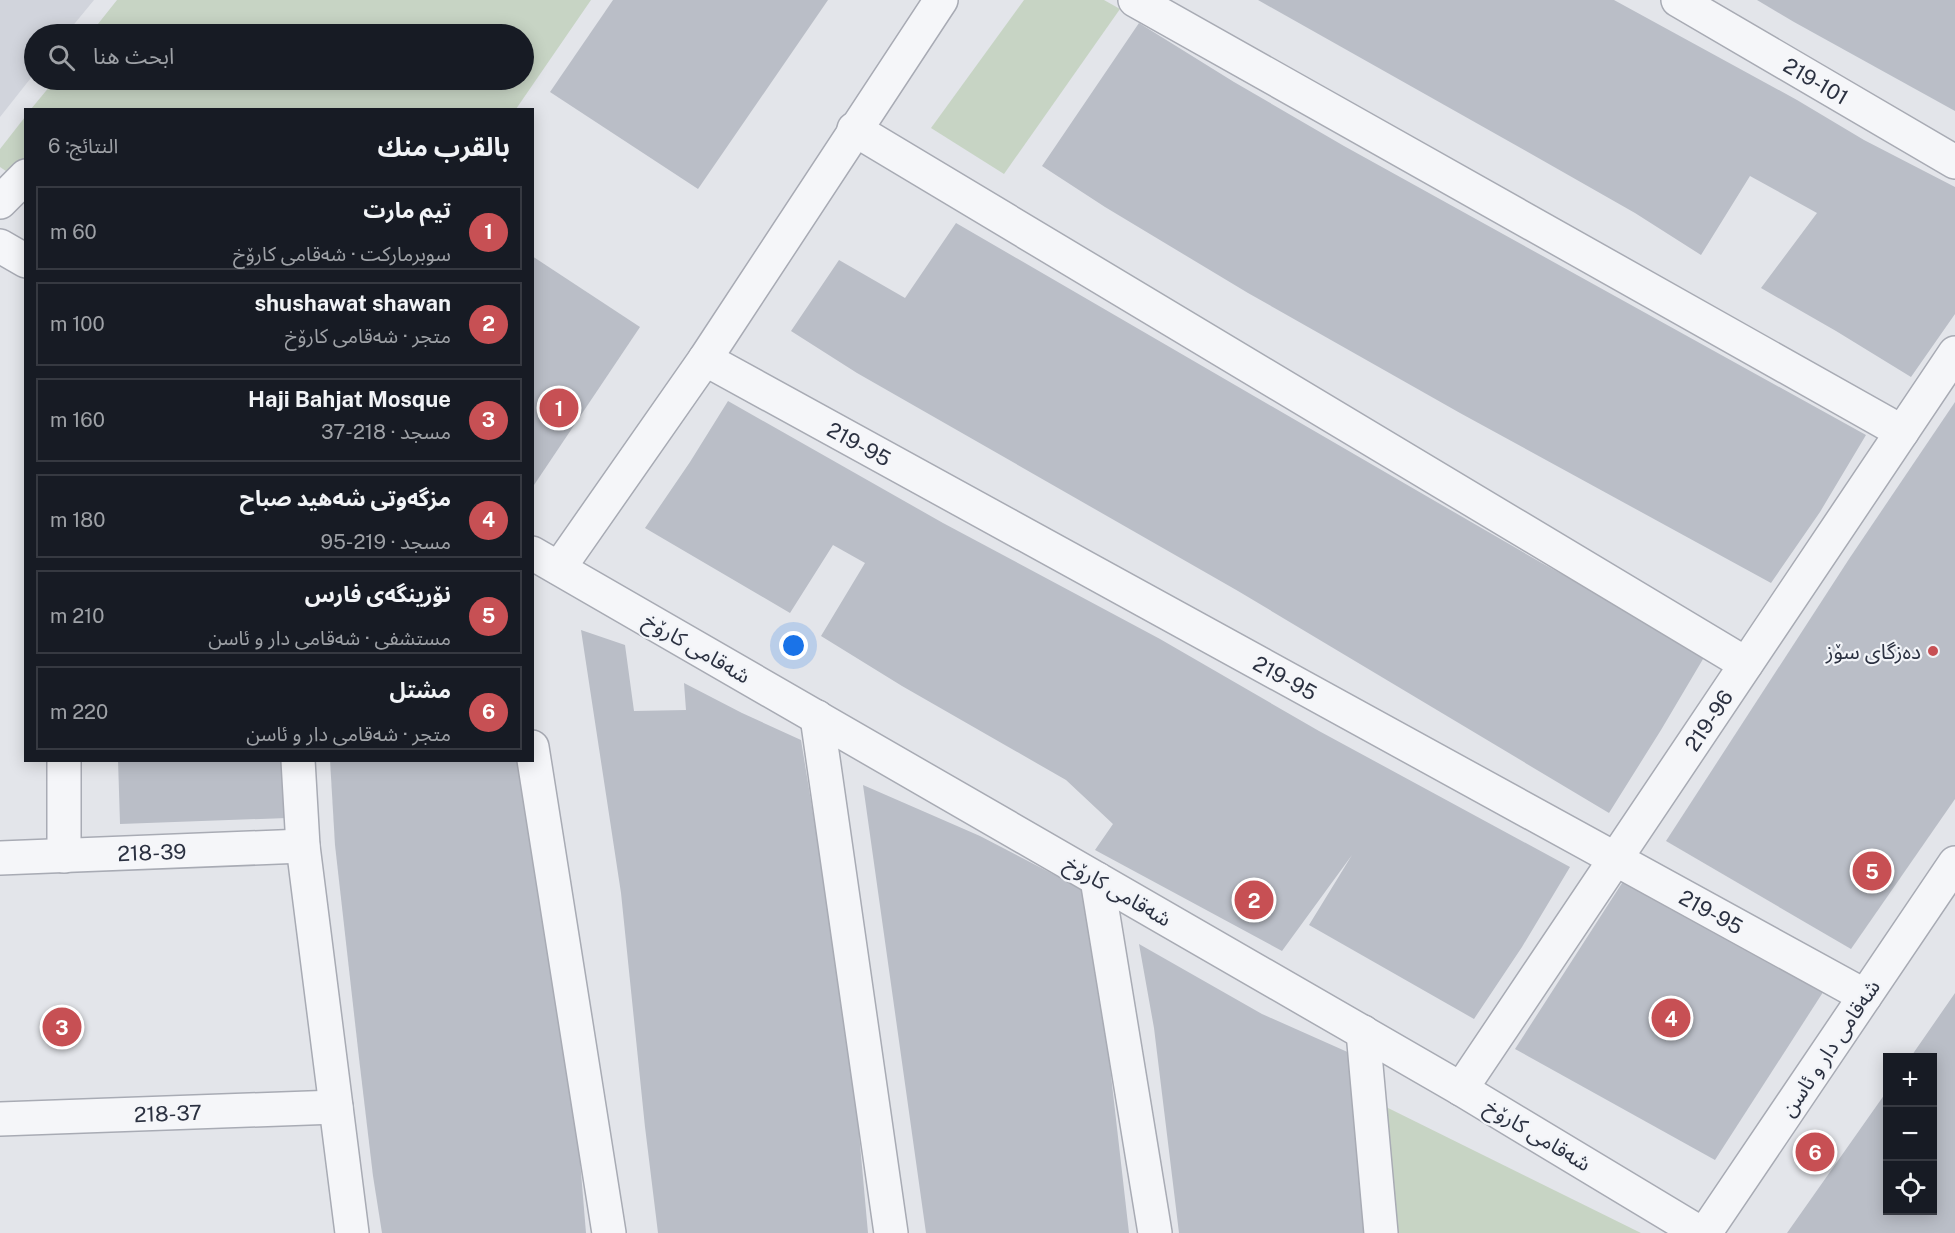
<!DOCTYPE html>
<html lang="ar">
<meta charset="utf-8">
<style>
body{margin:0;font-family:"Public Sans","Noto Sans Arabic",sans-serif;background:#242831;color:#f1f3f6;direction:rtl}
.controls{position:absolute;right:18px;bottom:18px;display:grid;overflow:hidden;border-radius:0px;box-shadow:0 3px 15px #0003}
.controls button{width:54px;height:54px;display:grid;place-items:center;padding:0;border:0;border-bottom:2px solid #363941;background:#171b24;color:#f1f3f6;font:30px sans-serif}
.you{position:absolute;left:794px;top:646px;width:21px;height:21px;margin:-15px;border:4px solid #fff;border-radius:50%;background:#1a73e8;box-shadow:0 0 0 9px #1a73e833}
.badge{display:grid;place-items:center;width:39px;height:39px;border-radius:50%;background:#c75054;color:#fff;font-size:20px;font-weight:700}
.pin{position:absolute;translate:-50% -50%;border:3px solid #fff;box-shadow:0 2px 6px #0006}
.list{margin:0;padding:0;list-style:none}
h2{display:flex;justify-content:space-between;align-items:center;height:78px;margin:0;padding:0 24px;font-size:26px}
h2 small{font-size:20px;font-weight:400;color:#9ea1a6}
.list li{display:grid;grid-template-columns:39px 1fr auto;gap:18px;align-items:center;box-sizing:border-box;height:84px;margin:0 12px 12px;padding:0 12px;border:2px solid #363941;border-radius:0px}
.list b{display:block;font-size:22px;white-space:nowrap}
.list p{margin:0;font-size:20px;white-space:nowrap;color:#9ea1a6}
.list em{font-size:20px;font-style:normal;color:#9ea1a6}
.icon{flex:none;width:33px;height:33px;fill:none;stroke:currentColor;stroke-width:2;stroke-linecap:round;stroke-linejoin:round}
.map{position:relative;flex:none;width:1955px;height:1233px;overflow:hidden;direction:ltr}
.search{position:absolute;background:#171b24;box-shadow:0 3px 15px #0003;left:24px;top:24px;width:510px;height:66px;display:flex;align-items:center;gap:15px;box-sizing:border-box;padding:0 21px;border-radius:33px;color:#9ea1a6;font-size:22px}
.panel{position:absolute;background:#171b24;box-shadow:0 3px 15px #0003;left:24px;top:108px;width:510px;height:654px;border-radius:0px;direction:rtl}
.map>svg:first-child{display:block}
</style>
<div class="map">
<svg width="1955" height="1233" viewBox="0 0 1955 1233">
<rect width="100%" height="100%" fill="#e3e5ea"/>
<path fill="#d1d4dc" d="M0,0H94L66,34H34V74L0,117Z"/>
<g fill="#c7d4c4">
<path d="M117,0H591L516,109H31L55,80H524V34H90Z"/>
<path d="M1024,0H1104L1120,9L1004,174L931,128Z"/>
<path d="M25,117V184L0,167V149Z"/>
<path d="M1382,1105L1641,1233H1395Z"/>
</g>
<g fill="#babec7">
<path d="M613,0H828L698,189L550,92Z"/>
<path d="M1258,0H1614L1797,100L1864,140L1955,187V314L1911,377L1836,331L1761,288L1817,213L1750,176L1701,255L1635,213L1526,151Z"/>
<path d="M1757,0H1955V111L1794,22Z"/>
<path d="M1139,23L1234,82L1344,146L1866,435L1820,512L1771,583L1460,413L1248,293L1105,207L1042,166Z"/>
<path d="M956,223L1540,562L1706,654L1661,730L1609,813L1238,591L857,373L791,331L839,260L905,298Z"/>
<path d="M532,256L640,327L532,488Z"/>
<path d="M728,401L943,523L1160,639L1319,731L1570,867L1522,947L1474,1019L1309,925L1352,855L1282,951L1095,850L1113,824L1066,780L902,686L821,636L865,563L833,545L790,613L645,528L690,462Z"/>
<path d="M1955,402V799L1851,949L1666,841L1849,559Z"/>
<path d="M581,630L625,645L634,711L686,710L684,683L742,713L801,740L817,838L857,1111L868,1233H658L645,1127L621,893Z"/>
<path d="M118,760H286L287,818L120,824Z"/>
<path d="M330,760H527L570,1040L586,1233H382L373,1176L359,1058L335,845Z"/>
<path d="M863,785L980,836L1093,895L1109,1058L1129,1233H926Z"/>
<path d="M1624,880L1827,986L1715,1160L1515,1049Z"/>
<path d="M1139,944L1262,1014L1361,1058L1376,1233H1179L1154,1028Z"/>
<path d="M1955,993V1233H1787L1887,1091V1210H1932V1058H1910Z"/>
</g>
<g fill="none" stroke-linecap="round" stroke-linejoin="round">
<g stroke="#a8abb4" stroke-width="36">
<g id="minor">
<path d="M1135,0L1902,432"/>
<path id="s1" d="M1678,0L1955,162"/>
<path d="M854,129L1746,664"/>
<path d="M0,202L26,176"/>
<path d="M0,246L26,261"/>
<path id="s2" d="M705,359L1865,996"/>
<path d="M532,553L1461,1089L1700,1233"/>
<path d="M559,568L705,359L941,0"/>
<path d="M817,717L891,1233"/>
<path d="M532,747L609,1233"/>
<path d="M64,760V856"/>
<path d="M298,760L303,846L352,1233"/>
<path id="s3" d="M0,858L303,846"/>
<path d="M1097,879L1155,1233"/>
<path d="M1363,1032L1381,1233"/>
<path id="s4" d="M1461,1089L1955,353"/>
<path id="s5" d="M0,1119L336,1107"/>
<path d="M1705,1233L1955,863"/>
</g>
</g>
<use href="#minor" stroke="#f5f6f9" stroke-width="33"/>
</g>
<circle fill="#c75054" stroke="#f2f4f8" stroke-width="2" cx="1933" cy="651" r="6"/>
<g text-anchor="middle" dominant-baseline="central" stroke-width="4.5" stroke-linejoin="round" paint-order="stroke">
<g font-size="21" fill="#2b3141" stroke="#f2f4f8">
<text stroke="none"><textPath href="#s1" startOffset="160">219-101</textPath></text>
<text stroke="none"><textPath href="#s2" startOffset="176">219-95</textPath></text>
<text transform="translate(697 648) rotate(30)">شەقامی کارۆخ</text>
<text stroke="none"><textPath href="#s2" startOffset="662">219-95</textPath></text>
<text stroke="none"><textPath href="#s4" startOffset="444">219-96</textPath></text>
<text stroke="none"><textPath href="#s3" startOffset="152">218-39</textPath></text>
<text transform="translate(1118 891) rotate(30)">شەقامی کارۆخ</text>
<text stroke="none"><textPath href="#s2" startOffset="1148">219-95</textPath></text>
<text transform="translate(1830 1048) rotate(-56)">شەقامی دار و ئاسن</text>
<text stroke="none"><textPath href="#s5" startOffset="168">218-37</textPath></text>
<text transform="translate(1538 1135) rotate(31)">شەقامی کارۆخ</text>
</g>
<g font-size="21" fill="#2b3141" stroke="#f2f4f8" text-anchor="end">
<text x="1921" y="651">دەزگای سۆز</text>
</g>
</g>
</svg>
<div class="controls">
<button>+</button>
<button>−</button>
<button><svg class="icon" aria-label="locate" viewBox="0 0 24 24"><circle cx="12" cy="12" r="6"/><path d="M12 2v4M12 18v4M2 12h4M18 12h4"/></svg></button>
</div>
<div class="you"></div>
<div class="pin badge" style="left:559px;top:408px">1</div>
<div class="pin badge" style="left:1254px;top:900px">2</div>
<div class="pin badge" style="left:62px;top:1027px">3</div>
<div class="pin badge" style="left:1671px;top:1018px">4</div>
<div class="pin badge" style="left:1872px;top:871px">5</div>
<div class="pin badge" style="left:1815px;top:1152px">6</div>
<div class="search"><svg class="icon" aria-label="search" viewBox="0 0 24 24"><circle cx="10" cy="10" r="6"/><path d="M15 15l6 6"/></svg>ابحث هنا</div>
<section class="panel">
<h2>بالقرب منك<small>النتائج: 6</small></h2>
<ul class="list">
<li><span class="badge">1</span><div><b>تيم مارت</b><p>سوبرماركت · شەقامی کارۆخ</p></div><em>60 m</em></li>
<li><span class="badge">2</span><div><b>shushawat shawan</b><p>متجر · شەقامی کارۆخ</p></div><em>100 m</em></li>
<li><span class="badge">3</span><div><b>Haji Bahjat Mosque</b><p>مسجد · 218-37</p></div><em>160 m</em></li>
<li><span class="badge">4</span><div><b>مزگه‌وتی شه‌هید صباح</b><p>مسجد · 219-95</p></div><em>180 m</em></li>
<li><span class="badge">5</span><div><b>نۆرینگەی فارس</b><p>مستشفى · شەقامی دار و ئاسن</p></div><em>210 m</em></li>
<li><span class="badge">6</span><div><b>مشتل</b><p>متجر · شەقامی دار و ئاسن</p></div><em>220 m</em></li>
</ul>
</section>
</div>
